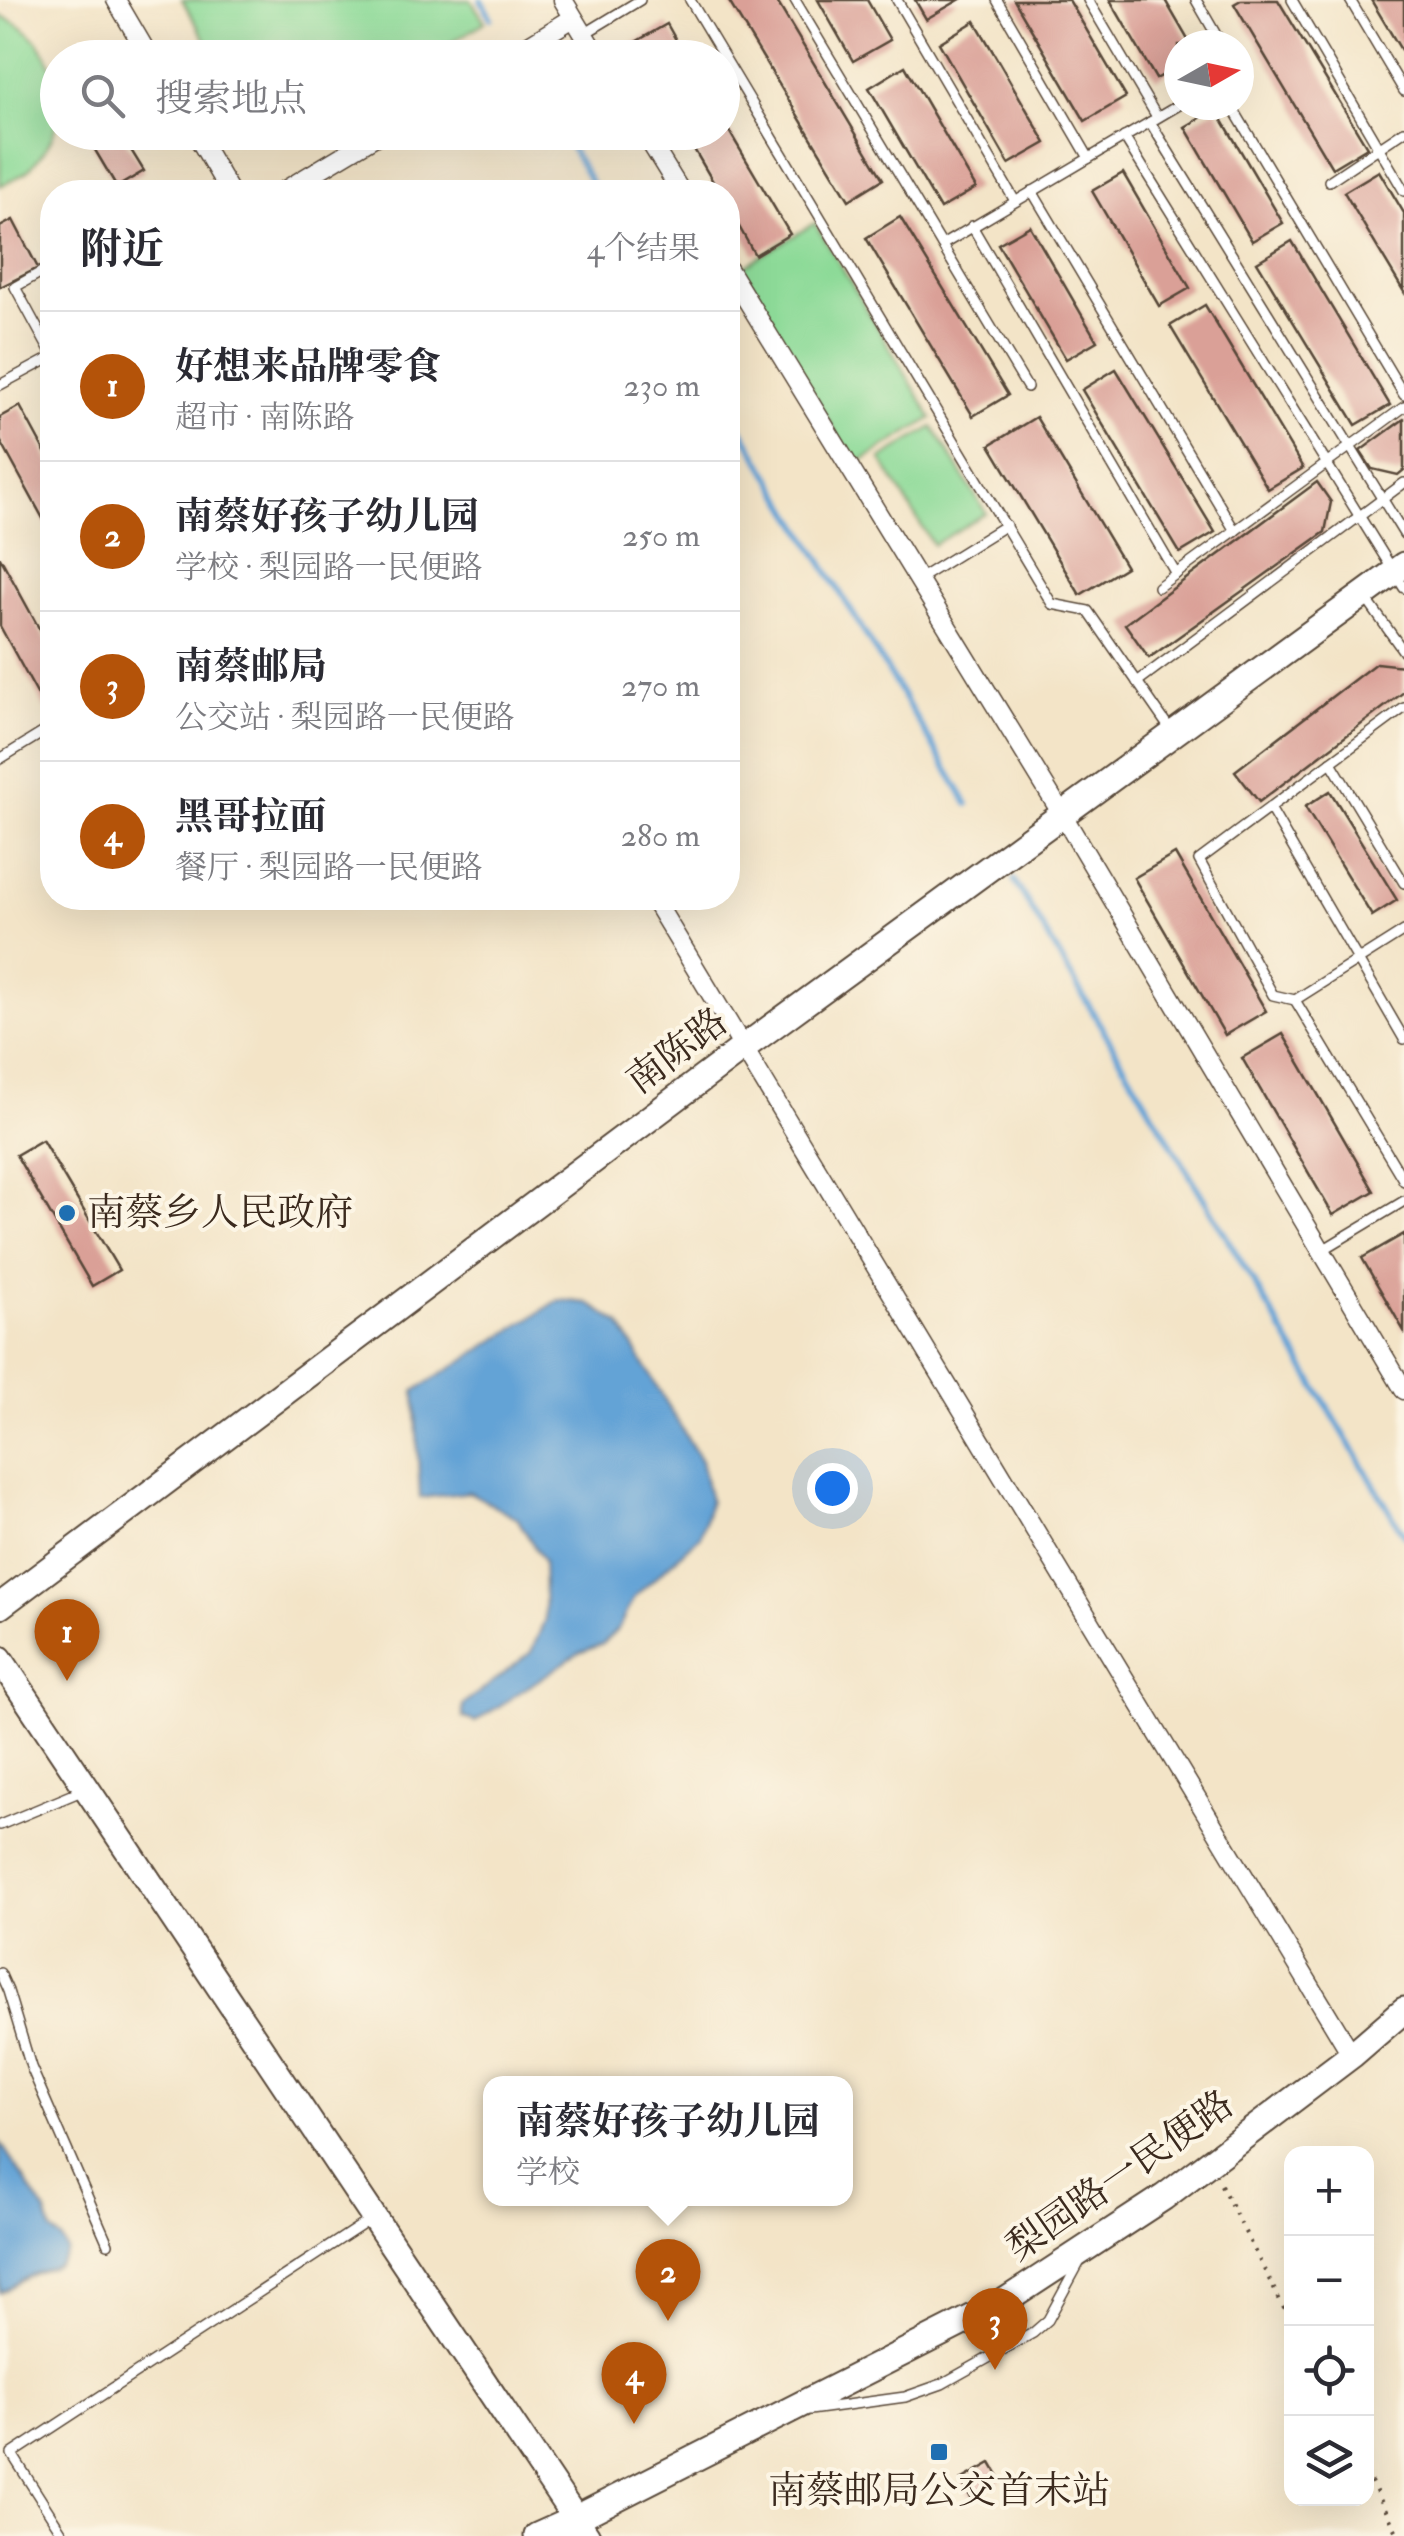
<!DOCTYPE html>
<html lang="zh">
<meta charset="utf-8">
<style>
body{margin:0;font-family:"IM FELL Double Pica","Noto Serif SC",serif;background:#f2f2f3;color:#2b2b33}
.controls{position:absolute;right:30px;bottom:30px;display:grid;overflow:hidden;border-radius:20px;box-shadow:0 10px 40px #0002}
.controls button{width:90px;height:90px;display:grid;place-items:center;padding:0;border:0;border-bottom:2px solid #e1e1e2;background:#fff;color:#2b2b33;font:50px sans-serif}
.compass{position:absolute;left:1164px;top:30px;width:90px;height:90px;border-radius:50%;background:#fff;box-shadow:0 10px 40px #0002;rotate:81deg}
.you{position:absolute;left:832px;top:1488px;width:35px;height:35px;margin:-25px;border:8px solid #fff;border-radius:50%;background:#1a73e8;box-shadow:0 0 0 15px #1a73e833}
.badge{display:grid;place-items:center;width:65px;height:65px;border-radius:50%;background:#b45309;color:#fff;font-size:32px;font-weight:700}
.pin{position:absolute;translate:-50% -82px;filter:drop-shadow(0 2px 5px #0008)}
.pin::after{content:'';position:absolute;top:52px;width:35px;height:30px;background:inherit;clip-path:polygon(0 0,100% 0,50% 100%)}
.popup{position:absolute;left:483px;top:2076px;width:370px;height:130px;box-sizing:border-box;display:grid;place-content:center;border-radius:20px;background:#fff;filter:drop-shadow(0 2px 8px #0005);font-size:32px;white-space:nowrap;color:#7c7c81}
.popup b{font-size:38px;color:#2b2b33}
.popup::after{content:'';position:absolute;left:50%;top:100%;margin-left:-20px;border:20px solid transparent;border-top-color:#fff}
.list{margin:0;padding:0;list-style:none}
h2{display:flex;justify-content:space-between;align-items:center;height:130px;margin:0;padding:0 40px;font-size:42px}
h2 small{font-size:32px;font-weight:400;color:#7c7c81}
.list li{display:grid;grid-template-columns:65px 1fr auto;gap:30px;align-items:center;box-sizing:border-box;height:150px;padding:0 40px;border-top:2px solid #e1e1e2}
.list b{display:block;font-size:38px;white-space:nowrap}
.list p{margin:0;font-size:32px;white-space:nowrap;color:#7c7c81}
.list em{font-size:32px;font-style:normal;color:#7c7c81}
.icon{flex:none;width:55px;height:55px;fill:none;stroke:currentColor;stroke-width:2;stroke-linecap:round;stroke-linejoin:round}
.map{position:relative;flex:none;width:1404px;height:2536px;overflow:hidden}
.search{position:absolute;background:#fff;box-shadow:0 10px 40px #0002;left:40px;top:40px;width:700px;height:110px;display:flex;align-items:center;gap:25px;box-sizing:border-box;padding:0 35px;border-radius:55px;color:#7c7c81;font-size:38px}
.panel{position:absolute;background:#fff;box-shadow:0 10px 40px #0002;left:40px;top:180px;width:700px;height:730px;border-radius:40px}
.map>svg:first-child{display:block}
</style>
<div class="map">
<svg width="1404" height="2536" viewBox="0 0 1404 2536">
<rect width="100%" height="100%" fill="#fcf5e5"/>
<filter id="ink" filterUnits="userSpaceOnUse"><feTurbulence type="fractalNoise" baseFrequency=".01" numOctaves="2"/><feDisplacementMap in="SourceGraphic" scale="20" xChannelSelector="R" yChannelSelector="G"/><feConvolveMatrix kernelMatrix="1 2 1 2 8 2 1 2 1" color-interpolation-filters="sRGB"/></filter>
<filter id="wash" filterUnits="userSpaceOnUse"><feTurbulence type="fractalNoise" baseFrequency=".0048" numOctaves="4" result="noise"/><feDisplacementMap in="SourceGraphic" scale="40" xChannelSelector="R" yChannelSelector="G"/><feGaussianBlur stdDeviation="2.25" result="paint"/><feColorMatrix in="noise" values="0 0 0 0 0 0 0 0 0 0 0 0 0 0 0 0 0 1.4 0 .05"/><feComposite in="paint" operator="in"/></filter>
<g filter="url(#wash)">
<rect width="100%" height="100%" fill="#f3e4c7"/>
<g fill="#8dda98" stroke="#64825b" stroke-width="2.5">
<path d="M182,0H471L485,22L427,57H216Z"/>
<path d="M0,16C46,30 68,87 54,132C51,143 36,163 27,171C20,177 9,181 0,186Z"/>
<path d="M815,223L932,418L855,465L738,270Z"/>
<path d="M933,427L986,513L933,545L881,459Z"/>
</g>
<g fill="#64a3d6" stroke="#50667a" stroke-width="2.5">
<path d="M559,1300L588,1303L620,1324L701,1461L710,1501L700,1536L634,1597L618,1629L603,1644L579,1653L475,1722L463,1717V1705L531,1652L545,1620L543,1561L517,1518L469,1492L420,1498L415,1391Z"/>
<path d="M0,2142L46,2213L52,2232L61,2239L67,2251C58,2271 54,2266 36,2273C24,2278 12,2287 0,2293Z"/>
</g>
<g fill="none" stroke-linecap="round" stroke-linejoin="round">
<g stroke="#64a3d6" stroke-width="6">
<path d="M481,0L491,18"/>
<path d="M561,132L597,192"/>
<path d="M728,407L968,804"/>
<path d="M1014,880L1404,1535"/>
</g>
</g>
<g id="blocks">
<g fill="#daa097">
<path d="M728,0H776L883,179L849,200Z"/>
<path d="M818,0H867L890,40L853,61Z"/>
<path d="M915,0H959L926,19Z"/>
<path d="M1014,0H1069L1126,97L1085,121Z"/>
<path d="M1110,0H1165L1191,45H1179V66L1156,79Z"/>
<path d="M1241,0H1278L1367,147L1332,168L1234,4Z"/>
<path d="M1371,0H1404V55Z"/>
<path d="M975,21L1046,143L1009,164L939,43Z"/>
<path d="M667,24L686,58H640L632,44Z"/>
<path d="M905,66L976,188L940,209L869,88Z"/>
<path d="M1216,109L1283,223L1252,241L1185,127Z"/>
<path d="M722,119L790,234L755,255L728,207V192H719L684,132H722Z"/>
<path d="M113,132H120L144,171L117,187L92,145Z"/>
<path d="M1379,171L1404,213V292L1344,192Z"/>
<path d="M1123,173L1190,288L1159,306L1092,191Z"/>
<path d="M900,217L1008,395L973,416L866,238Z"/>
<path d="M13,220L38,268L0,287V227Z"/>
<path d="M1030,226L1097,341L1066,359L998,244Z"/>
<path d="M1292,241L1390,405L1356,425L1257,262Z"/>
<path d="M1205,305L1303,468L1268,489L1170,326Z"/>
<path d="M1116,369L1215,532L1180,553L1082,390Z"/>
<path d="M20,406L52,465V535L0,440V417Z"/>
<path d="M1036,417L1126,567L1080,595L990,445Z"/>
<path d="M1404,419V470L1398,475L1372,469L1360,451Z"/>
<path d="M1317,482L1331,502L1325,532L1149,658L1125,624Z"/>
<path d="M0,557L52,652V721L0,626Z"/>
<path d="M1376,663L1404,666V692L1259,802L1235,771Z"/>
<path d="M1330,791L1397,900L1372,916L1305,807Z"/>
<path d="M1175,854L1266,1011L1225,1035L1134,878Z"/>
<path d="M1283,1034L1374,1191L1333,1215L1242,1058Z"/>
<path d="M42,1140L119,1270L92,1286L16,1155Z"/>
<path d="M1404,1234V1331L1362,1258Z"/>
<path d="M991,2463L1001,2480L971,2498L961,2480Z"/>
</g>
</g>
</g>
<g filter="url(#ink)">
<use href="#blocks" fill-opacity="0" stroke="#574637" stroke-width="2.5"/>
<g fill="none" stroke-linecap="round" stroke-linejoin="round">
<g stroke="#574637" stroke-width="12">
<g id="lane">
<path d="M690,0L1052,604L1088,611L1172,732"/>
<path d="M795,0L1027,387"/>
<path d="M897,0L1015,201"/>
<path d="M997,0L1089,158"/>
<path d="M1088,0L1157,117"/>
<path d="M1196,0L1222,45"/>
<path d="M1292,0L1404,191"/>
<path d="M1350,0L1404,91"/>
<path d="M584,34L640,0"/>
<path d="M1231,105L1404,395"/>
<path d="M1150,122L1404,534"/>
<path d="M1124,137L1404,588"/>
<path d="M1329,181L1404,131"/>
<path d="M1032,191L1235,531"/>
<path d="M972,226L1176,574"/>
<path d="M942,245L1179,105"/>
<path d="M52,266L15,287L52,355"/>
<path d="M0,385L52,357"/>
<path d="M919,579L1006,525"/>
<path d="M1158,587L1404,407"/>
<path d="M1365,597L1404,652"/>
<path d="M1137,682L1404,483"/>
<path d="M0,759L52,727"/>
<path d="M1331,762L1404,883"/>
<path d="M1270,808L1404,1039"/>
<path d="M1404,931L1295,1000L1404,1181"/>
<path d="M1295,1000L1273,995L1199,860L1404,708"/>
<path d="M1321,1251L1404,1201"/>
<path d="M0,1825L84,1790"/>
<path d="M0,1973L8,1991L31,2067L108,2244"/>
<path d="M810,2410L905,2397L942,2384L1033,2333L1048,2320L1079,2263"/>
<path d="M64,2536L12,2454L371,2219"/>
</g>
</g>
<g stroke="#574637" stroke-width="21">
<g id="street">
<path d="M116,0L150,58"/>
<path d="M563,0L598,58"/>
<path d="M508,58L573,18"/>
<path d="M195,132L230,192"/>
<path d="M644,132L681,192"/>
<path d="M282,192L382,132"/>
<path d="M728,269L1062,814L1404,1390"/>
<path d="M653,898L1352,2055"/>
</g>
</g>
<g stroke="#574637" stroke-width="29">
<g id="secondary">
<path d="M0,1606L743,1048L1404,565"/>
<path d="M0,1659L587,2536"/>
<path d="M537,2536L575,2519L1005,2301L1164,2197L1352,2055L1404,2010"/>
</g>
</g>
<g stroke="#574637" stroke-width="4" stroke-dasharray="2.5 8" stroke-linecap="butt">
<path d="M1221,2185L1292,2324"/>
<path d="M1366,2472L1399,2536"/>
</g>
<use href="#lane" stroke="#fff" stroke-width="9"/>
<use href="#street" stroke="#fff" stroke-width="18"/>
<use href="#secondary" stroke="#fff" stroke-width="25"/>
</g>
</g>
<g fill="#1f6fb2" stroke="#fcf5e5" stroke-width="4">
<circle cx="67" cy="1213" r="10"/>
<rect x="929" y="2442" width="20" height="20" rx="5"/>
</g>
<g text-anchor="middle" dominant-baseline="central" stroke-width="8" stroke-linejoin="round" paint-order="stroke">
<g font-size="38" fill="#3b2a1e" stroke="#fcf5e5">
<text transform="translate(677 1051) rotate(-37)">南陈路</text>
<text transform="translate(1120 2176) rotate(-35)">梨园路一民便路</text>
</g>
<g font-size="38" fill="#3b2a1e" stroke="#fcf5e5" text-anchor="start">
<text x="87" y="1213">南蔡乡人民政府</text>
<text x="939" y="2491" text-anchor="middle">南蔡邮局公交首末站</text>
</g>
</g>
</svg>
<div class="controls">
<button>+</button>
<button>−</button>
<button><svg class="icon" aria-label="locate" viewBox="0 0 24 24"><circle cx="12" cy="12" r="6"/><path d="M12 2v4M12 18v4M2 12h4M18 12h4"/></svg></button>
<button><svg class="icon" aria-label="layers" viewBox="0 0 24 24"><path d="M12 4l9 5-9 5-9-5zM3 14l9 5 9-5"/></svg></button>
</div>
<svg class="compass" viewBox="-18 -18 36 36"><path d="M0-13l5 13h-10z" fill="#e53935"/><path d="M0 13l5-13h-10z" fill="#7c7c81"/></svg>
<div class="you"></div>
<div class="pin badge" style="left:67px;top:1681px">1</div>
<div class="pin badge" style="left:668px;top:2321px">2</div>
<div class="popup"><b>南蔡好孩子幼儿园</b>学校</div>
<div class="pin badge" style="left:995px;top:2370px">3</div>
<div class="pin badge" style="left:634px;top:2424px">4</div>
<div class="search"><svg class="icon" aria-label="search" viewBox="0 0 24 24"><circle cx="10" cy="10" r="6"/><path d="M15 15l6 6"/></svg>搜索地点</div>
<section class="panel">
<h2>附近<small>4个结果</small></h2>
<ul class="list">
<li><span class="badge">1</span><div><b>好想来品牌零食</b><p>超市 · 南陈路</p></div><em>230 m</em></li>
<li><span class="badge">2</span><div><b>南蔡好孩子幼儿园</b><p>学校 · 梨园路一民便路</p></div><em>250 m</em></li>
<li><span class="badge">3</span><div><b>南蔡邮局</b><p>公交站 · 梨园路一民便路</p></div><em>270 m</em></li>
<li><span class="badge">4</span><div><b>黑哥拉面</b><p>餐厅 · 梨园路一民便路</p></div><em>280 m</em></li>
</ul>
</section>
</div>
